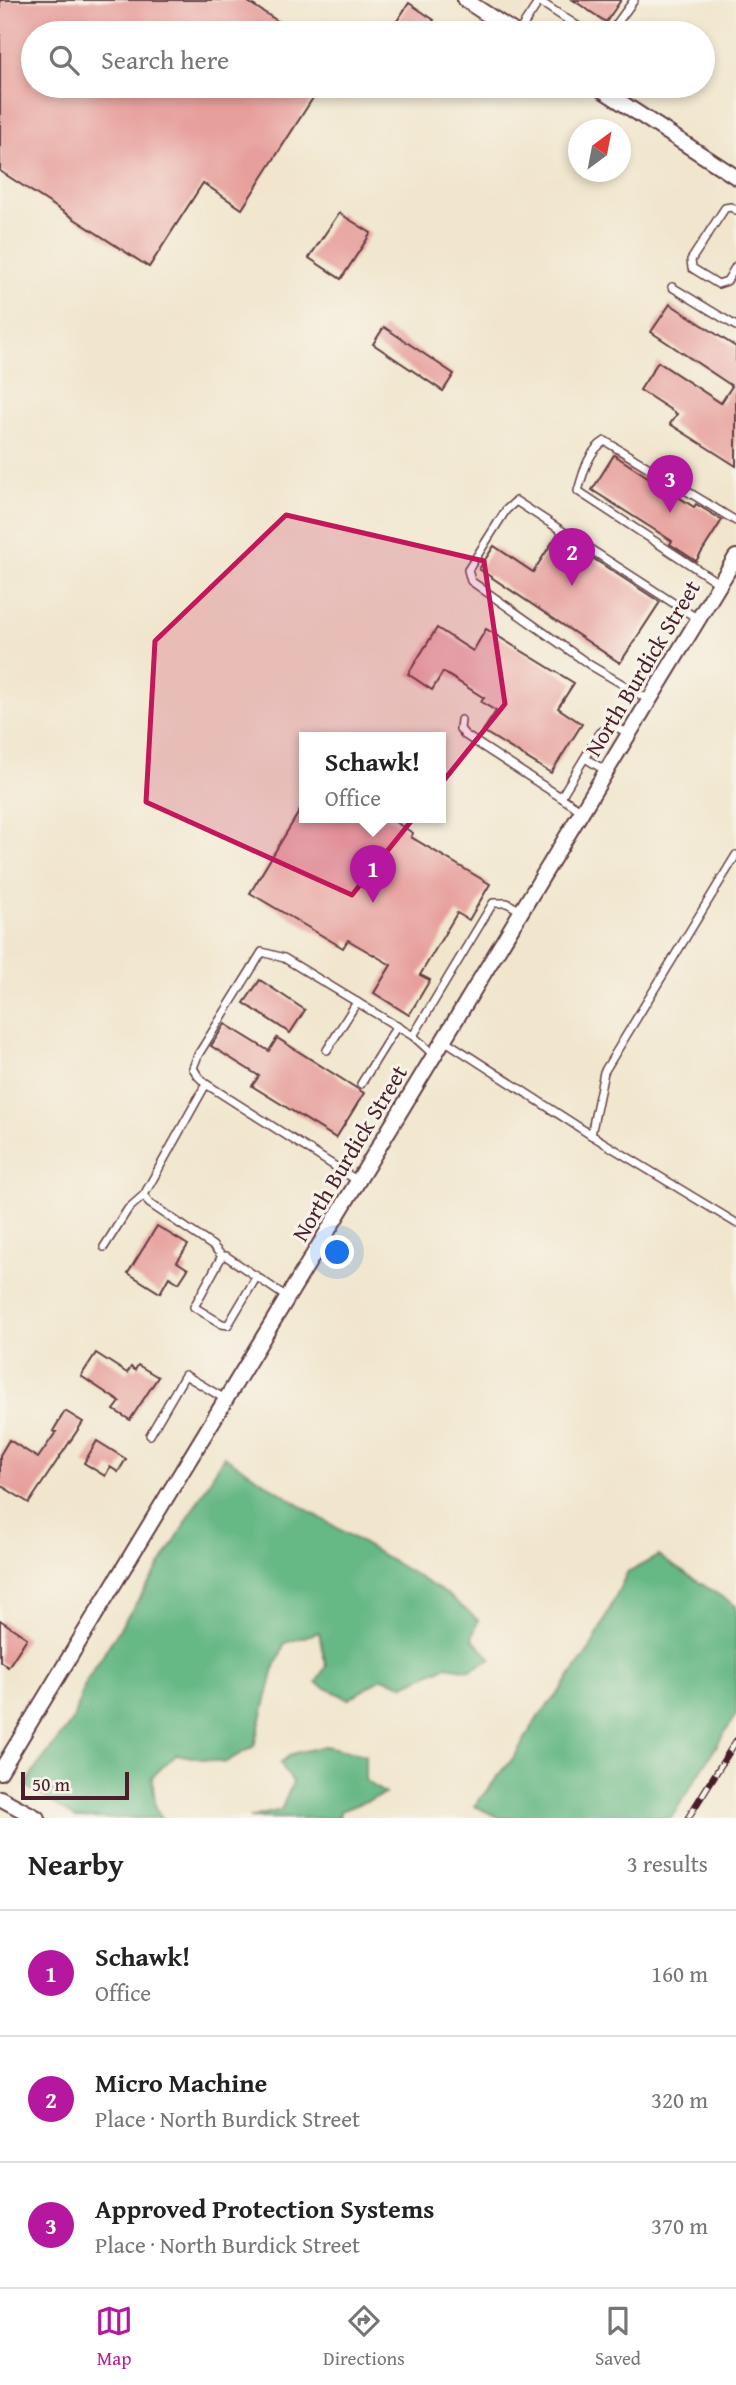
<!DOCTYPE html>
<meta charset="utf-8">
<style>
body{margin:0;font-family:"Gentium Book Plus",serif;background:#f6f6f6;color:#222}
.compass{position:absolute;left:568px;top:119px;width:63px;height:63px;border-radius:50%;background:#fff;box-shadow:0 4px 10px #0003;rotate:32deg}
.scale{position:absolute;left:21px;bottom:18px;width:108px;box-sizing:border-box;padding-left:7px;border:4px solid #4a1f2b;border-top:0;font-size:19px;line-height:24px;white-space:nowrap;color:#4a1f2b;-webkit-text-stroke:5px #f7f3e8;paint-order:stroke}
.you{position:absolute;left:338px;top:1253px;width:24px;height:24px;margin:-18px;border:5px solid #fff;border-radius:50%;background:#1a73e8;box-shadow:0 0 0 10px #1a73e833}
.badge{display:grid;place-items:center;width:46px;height:46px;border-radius:50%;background:#b5179e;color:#fff;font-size:23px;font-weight:700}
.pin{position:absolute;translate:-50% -58px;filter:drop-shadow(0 2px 4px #0008)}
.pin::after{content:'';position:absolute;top:37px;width:24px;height:21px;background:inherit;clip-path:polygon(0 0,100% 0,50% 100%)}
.popup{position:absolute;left:299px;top:732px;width:147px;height:91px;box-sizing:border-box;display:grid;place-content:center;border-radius:0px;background:#fff;filter:drop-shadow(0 2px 5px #0005);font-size:23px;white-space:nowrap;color:#767676}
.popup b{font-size:26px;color:#222}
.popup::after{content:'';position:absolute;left:50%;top:100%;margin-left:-14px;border:14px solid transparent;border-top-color:#fff}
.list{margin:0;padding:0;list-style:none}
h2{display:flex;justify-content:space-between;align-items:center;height:91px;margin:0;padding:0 28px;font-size:30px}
h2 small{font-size:23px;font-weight:400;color:#767676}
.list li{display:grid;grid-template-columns:46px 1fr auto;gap:21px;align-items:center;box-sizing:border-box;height:126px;padding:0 28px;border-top:2px solid #e0e0e0}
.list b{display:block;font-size:26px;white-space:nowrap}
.list p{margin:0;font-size:23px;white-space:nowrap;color:#767676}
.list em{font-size:23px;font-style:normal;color:#767676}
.icon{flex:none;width:38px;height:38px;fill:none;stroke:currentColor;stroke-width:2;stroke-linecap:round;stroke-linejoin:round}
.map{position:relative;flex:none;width:736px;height:1818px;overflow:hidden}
.search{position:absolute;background:#fff;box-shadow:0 4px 10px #0003;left:21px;right:21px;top:21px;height:77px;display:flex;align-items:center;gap:18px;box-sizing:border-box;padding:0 24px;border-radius:38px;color:#767676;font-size:26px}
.sheet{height:469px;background:#fff}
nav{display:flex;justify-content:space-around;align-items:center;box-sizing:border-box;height:98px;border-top:2px solid #e0e0e0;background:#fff;font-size:19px;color:#767676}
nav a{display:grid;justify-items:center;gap:4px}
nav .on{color:#b5179e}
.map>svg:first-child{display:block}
</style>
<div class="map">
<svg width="736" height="1818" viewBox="0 0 736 1818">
<rect width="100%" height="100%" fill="#f7f3e8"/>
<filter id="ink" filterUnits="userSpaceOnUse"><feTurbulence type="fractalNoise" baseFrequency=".0143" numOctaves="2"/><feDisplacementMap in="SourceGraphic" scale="14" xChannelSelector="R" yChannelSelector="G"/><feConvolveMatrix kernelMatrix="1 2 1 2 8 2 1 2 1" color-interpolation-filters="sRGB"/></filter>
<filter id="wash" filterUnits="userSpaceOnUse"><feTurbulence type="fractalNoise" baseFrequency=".00686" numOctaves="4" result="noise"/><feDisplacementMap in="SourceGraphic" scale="28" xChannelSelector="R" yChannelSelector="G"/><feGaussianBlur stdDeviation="1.57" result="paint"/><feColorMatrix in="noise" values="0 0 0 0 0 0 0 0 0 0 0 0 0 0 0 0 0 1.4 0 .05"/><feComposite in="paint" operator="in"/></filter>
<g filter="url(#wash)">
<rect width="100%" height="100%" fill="#f1e6cd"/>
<g fill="#66b884" stroke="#586c58" stroke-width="2">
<path d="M224,1456L301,1506L448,1595L478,1620L472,1638L491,1659L470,1670L446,1666L404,1685L382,1678L349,1699L316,1683L326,1666L319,1632L285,1643L274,1669L254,1746L224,1763L176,1754L152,1777L156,1809L161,1818H76L26,1786L33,1772L73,1720L86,1681L164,1560Z"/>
<path d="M658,1556L736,1606V1715L671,1818H501L474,1806L515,1756L538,1717L560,1691L593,1644L627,1573Z"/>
<path d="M325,1746L365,1755V1780L385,1794L340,1811L339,1818H249L281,1810L293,1782L280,1763L292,1754Z"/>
</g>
<g id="blocks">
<g fill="#e79f9b">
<path d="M0,0H245L296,33H33V86H311L318,90L242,209L203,183L149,267L0,171Z"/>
<path d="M573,0H621L606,22Z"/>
<path d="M409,3L434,20L424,33H389Z"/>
<path d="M339,213L371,233L341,279L309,258Z"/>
<path d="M670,304L736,347V466L670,424L677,414L640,390L658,362L721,403L732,386L651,332Z"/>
<path d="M384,327L454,374L443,391L373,344Z"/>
<path d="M614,455L694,507L696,504L722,520L696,561L670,544L672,541L592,490Z"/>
<path d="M557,535L660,602L620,663L479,569L494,546L533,572Z"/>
<path d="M437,628L473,651L486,629L574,683L558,708L582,724L551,773L483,731L496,711L481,702L484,698L443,672L432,690L408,674Z"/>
<path d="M305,802V817H387L413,833L411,837L490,884L469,920L457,913L420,975L430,980L409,1015L374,993L391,965L348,940L343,948L250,893Z"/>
<path d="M260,980L305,1010L290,1033L244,1003Z"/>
<path d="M225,1024L269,1051L277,1038L364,1093L336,1138L252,1086L259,1076L211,1046Z"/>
<path d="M157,1226L188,1245L177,1262L188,1269L179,1283L169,1277L160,1293L128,1273Z"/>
<path d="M96,1353L127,1373L131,1367L135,1370L138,1365L158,1377L130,1420L114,1410L120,1402L81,1376Z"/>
<path d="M65,1411L83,1422L29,1503L0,1485V1455L9,1440L38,1458L56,1432L53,1431Z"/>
<path d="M97,1441L126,1459L118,1472L110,1467L105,1476L84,1463Z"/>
<path d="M0,1620L27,1638L8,1667L0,1661Z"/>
</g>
</g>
</g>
<g filter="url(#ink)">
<use href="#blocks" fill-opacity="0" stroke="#633d43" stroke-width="2"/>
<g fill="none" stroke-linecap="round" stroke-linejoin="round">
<g stroke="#633d43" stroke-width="10">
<g id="lane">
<path d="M539,1L588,33"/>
<path d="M518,33L540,0"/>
<path d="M610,33L634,0"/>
<path d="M736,210L731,207L725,208L691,260L692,268L718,284L727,281L736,266"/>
<path d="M672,287L736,326"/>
<path d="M720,584L578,491C583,474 588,451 605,441L736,521"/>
<path d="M649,700L590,665L471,581L468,570L506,510L516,501L698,619"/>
<path d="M461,720L460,729L465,735L582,811"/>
<path d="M585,758L606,771"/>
<path d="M561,797L599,734C611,723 616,726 629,734"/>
<path d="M413,1036L493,903H507L521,911"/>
<path d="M444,1040L591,1135L736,1223"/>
<path d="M327,1050L357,1002"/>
<path d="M206,1084L144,1195L149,1203L213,1246L222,1256"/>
<path d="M361,1084L397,1026"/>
<path d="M591,1135L604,1072L736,855"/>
<path d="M358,1181L206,1084L198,1076L193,1068L198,1055L262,952L284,958L413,1036L434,1055"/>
<path d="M104,1247L128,1209L144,1195"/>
<path d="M257,1276L228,1325L222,1324L194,1307L222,1256H226L288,1298"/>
<path d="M150,1435L185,1375L225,1399"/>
</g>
</g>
<g stroke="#633d43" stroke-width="18">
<g id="street">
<path d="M465,0L516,33"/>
<path d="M596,86L736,177"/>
<path d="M0,1772L736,557"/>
<path d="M0,1798L37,1818"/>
</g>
</g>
<use href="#lane" stroke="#fff" stroke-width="7"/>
<use href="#street" stroke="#fff" stroke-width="14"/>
<g stroke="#4a1f2b" stroke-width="7">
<path id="rail" d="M688,1818L736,1741"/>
</g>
<use href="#rail" stroke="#f7f3e8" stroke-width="4.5" stroke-dasharray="13" stroke-linecap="butt"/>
</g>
</g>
<path fill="#c2185b" fill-opacity="0.2" stroke="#c2185b" stroke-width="5" stroke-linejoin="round" d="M286,515L484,561L505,704L352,895L146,802L155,641Z"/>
<g text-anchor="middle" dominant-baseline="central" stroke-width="6" stroke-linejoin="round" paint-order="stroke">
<g font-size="23" fill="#4a1f2b" stroke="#f7f3e8">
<text transform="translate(642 668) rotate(-59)">North Burdick Street</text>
<text transform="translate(349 1153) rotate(-59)">North Burdick Street</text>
</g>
</g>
</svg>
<svg class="compass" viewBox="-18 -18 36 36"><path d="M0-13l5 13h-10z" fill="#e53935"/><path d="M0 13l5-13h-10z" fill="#767676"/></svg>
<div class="scale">50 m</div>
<div class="you"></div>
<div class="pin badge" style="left:373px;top:903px">1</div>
<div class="popup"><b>Schawk!</b>Office</div>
<div class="pin badge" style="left:572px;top:586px">2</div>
<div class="pin badge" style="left:670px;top:513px">3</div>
<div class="search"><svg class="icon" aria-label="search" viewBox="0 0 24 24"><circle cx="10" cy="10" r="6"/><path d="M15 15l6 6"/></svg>Search here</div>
</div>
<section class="sheet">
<h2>Nearby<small>3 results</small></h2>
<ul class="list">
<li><span class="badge">1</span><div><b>Schawk!</b><p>Office</p></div><em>160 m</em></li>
<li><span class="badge">2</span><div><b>Micro Machine</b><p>Place · North Burdick Street</p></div><em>320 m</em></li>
<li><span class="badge">3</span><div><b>Approved Protection Systems</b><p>Place · North Burdick Street</p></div><em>370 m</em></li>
</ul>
</section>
<nav>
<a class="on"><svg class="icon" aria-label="map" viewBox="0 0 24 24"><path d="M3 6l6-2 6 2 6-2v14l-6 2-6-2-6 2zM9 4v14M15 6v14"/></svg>Map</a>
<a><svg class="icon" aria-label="directions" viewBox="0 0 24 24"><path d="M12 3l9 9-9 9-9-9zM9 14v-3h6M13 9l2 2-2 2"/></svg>Directions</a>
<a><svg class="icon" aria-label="saved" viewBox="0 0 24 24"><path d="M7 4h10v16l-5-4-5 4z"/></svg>Saved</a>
</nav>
